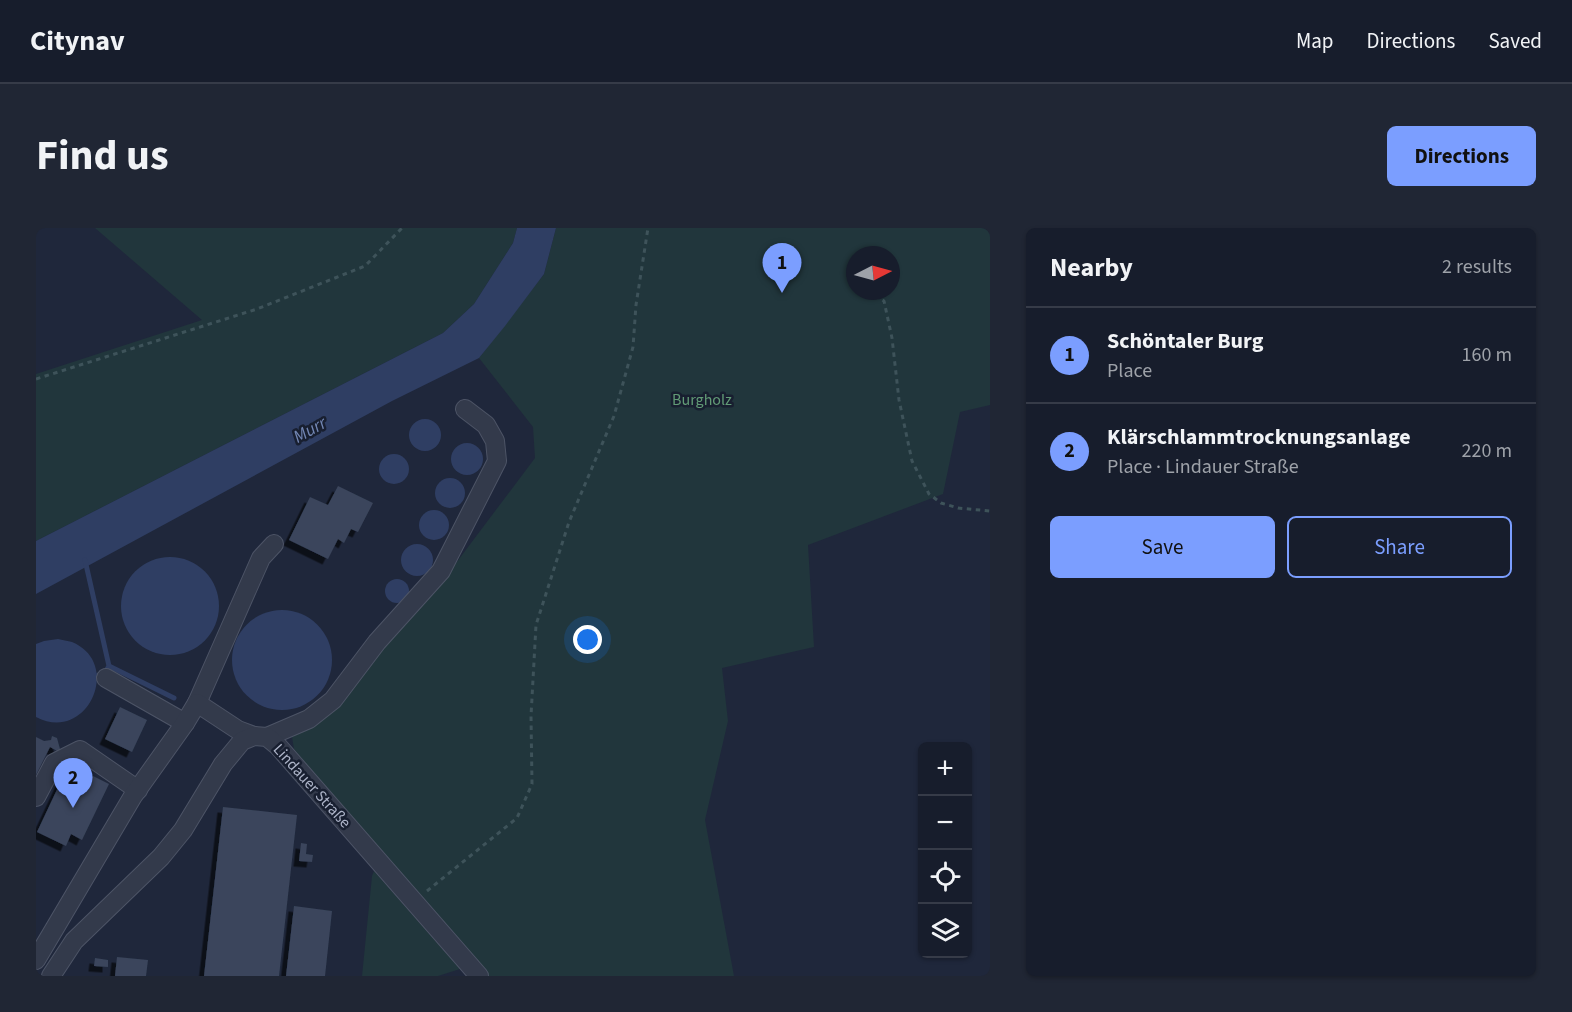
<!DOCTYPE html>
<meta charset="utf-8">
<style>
body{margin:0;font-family:"Source Sans 3",sans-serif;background:#202634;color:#f1f3f6}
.controls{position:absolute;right:18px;bottom:18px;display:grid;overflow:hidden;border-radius:9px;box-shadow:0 2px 4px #0004}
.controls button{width:54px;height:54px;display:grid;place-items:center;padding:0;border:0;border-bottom:2px solid #363b48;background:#171d2c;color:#f1f3f6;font:30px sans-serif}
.compass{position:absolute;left:810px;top:18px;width:54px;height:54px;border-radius:50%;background:#171d2c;box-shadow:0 2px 4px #0004;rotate:84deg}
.you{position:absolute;left:552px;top:412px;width:21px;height:21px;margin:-15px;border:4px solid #fff;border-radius:50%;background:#1a73e8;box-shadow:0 0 0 9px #1a73e833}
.badge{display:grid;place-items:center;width:39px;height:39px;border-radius:50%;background:#7b9eff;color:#111;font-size:20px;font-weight:700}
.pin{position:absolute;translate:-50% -50px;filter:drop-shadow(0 2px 3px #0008)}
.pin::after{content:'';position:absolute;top:32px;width:21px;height:18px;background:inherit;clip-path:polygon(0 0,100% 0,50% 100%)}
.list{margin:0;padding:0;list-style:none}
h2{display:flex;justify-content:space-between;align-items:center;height:78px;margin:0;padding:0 24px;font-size:26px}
h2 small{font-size:20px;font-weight:400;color:#9ea2a9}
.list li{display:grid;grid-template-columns:39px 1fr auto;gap:18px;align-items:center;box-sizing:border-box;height:96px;padding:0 24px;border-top:2px solid #363b48}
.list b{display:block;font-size:22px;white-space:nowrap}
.list p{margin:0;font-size:20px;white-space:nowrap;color:#9ea2a9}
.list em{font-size:20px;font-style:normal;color:#9ea2a9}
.actions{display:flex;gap:12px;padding:18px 24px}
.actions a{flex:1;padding:14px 0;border:2px solid #7b9eff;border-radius:9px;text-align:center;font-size:21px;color:#7b9eff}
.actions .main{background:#7b9eff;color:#111}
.icon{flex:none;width:33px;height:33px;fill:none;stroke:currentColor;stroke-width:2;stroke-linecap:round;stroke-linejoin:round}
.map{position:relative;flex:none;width:954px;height:748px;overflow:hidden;border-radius:9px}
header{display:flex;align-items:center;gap:36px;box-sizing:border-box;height:84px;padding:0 30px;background:#171d2c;border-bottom:2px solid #363b48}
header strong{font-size:28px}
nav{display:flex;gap:33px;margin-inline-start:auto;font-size:21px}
.intro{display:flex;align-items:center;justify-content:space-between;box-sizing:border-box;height:144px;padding:0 36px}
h1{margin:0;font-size:42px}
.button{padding:15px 27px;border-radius:9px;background:#7b9eff;color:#111;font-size:21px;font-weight:700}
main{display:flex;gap:36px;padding:0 36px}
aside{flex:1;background:#171d2c;border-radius:9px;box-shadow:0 2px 4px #0004}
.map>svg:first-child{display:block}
</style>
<header>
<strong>Citynav</strong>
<nav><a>Map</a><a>Directions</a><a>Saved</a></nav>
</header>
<div class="intro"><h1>Find us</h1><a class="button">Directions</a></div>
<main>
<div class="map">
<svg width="954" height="748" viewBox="0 0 954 748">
<defs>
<filter id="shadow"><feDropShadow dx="-5.5" dy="5.5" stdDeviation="0" flood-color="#0009"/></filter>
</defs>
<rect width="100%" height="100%" fill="#1f273b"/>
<g fill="#21363c" fill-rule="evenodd">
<path d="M59,0H481L477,15L438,76L407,105L0,313V146L166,92Z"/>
<path d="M520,0H954V177L924,184L907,266L772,317L778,419L686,440L692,493L669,592L698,748H450L312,589L258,521L256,509L279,494L344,417L408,351L499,230L497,199L443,130L508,46ZM819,27H855V63H819Z"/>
<path d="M338,643L424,741L402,748H326L336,648Z"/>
</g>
<g fill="#2f3e63">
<path d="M481,0H520L508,46L469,98L443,130L356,173L0,366V313L407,105L438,76L477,15Z"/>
<circle cx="389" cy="207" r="16"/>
<circle cx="431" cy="231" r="16"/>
<circle cx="358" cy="241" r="15"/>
<circle cx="414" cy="265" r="15"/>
<circle cx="398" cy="297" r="15"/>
<circle cx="381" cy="332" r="16"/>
<circle cx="134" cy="378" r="49"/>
<circle cx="361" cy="363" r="12"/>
<circle cx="246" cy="432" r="50"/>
<path d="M22,411C26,412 32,413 36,414C87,435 52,516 0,489V416L8,413Z"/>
</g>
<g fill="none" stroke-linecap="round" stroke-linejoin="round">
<g stroke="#2f3e63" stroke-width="5">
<path d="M49,332L73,438L70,443L61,448"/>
<path d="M73,438L138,470"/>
</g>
</g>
<g fill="#3a455b" filter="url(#shadow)">
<path d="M302,258L337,275L322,304L315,301L308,315L302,311L292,331L253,312L274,269L292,277Z"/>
<path d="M84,479L111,492L96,524L69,511Z"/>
<path d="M16,508L21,510L24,521L23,524L14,519L0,547V509L8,513L15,512Z"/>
<path d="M33,536L73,556L46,612L35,606L30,618L1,604Z"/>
<path d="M187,579L261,587L243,748H168Z"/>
<path d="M265,615L271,616L270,626L277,627L276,634L263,633Z"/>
<path d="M258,678L296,683L289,748H250Z"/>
<path d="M81,729L112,732L110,748H79Z"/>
<path d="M59,730L72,732V739L58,738Z"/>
</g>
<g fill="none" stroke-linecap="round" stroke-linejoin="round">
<g stroke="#4d5466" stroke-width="20">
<g id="minor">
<path d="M70,450L149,495"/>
<path d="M161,475L225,330L238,316"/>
<path d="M231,509L273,491L297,472L341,414L405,343L461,233L459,213L450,197L429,181"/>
<path d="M0,569L18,535L44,522L102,562"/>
<path d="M0,732L97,568L149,495L161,475L202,502L218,508"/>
<path d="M15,748L38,713L125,629L147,602L187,536L206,513L218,508L231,509L242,518L443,748"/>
</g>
</g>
<g stroke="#3e535a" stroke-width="3" stroke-dasharray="4.5 4.5" stroke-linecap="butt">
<path d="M831,63L848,73L856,110L863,172L876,233L893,266L905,275L922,280L954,283"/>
<path d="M0,151L221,81L329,38L366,0"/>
<path d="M391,663L481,590L496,556L495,488L500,397L533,294L578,188L597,119L600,77L612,0"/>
</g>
<use href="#minor" stroke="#333a4b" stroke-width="18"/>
</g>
<g text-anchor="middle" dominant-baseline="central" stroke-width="5" stroke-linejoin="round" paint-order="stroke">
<g font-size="16" fill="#629b76" stroke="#181f30">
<text x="666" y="172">Burgholz</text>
</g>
<g font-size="16" fill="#adb4c8" stroke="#181f30">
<text transform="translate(276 558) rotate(48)">Lindauer Straße</text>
</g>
<g font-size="18" font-style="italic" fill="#7286b3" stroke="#181f30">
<text transform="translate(274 202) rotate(-29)">Murr</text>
</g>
</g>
</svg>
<div class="controls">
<button>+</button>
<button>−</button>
<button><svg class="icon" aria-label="locate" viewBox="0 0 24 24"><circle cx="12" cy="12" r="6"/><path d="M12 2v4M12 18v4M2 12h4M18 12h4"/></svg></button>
<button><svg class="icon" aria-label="layers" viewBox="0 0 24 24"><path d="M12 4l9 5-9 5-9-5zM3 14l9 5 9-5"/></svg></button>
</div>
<svg class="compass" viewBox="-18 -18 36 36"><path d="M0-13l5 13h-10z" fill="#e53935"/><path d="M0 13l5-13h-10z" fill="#9ea2a9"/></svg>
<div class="you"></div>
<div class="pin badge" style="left:746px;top:65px">1</div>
<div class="pin badge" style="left:37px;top:580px">2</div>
</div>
<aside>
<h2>Nearby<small>2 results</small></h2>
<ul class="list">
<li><span class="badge">1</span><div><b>Schöntaler Burg</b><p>Place</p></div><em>160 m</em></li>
<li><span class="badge">2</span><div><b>Klärschlammtrocknungsanlage</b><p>Place · Lindauer Straße</p></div><em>220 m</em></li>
</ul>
<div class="actions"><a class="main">Save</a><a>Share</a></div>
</aside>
</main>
